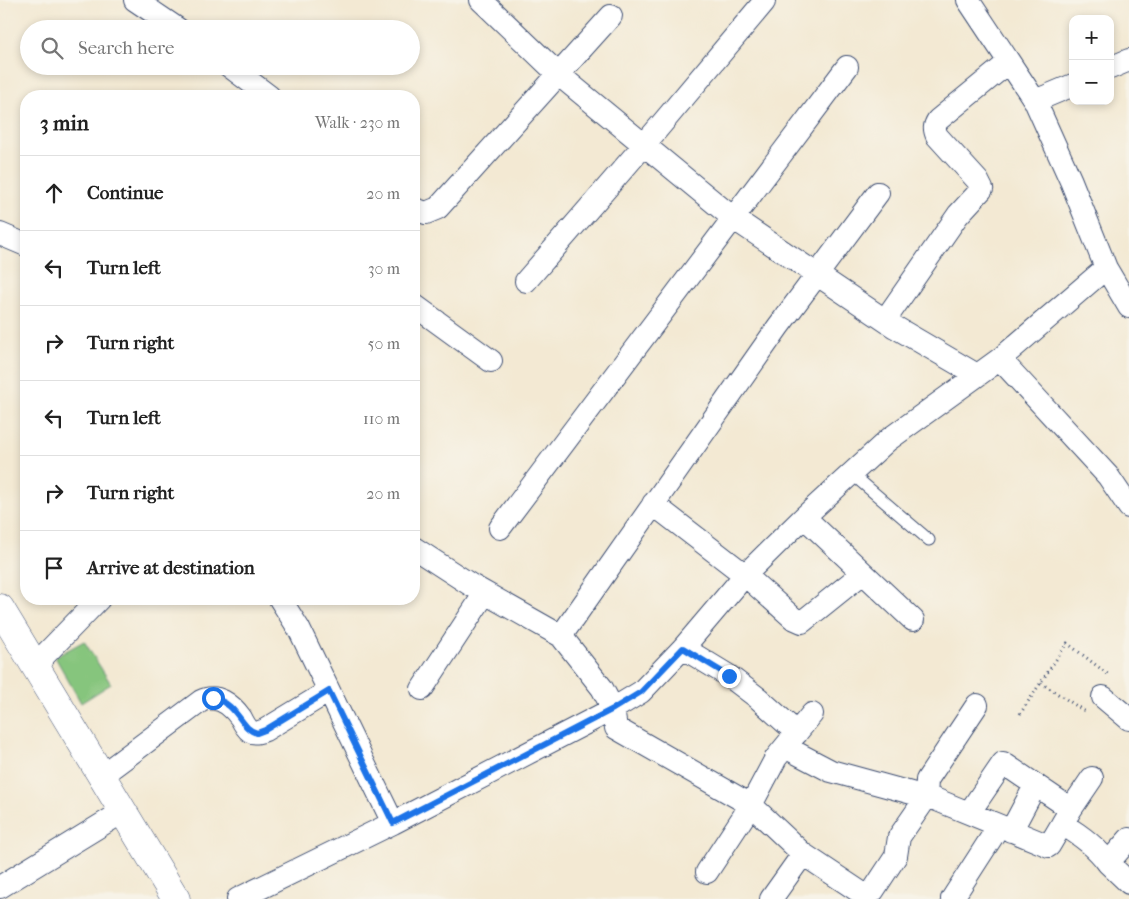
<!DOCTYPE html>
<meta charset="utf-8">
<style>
:root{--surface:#fff;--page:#f6f6f6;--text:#222;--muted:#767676;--line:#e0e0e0}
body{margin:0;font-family:"IM FELL French Canon",serif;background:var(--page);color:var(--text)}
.controls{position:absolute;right:15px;top:15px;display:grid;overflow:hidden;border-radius:10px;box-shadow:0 2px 8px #0003}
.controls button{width:45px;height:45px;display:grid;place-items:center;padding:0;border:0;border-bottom:1px solid var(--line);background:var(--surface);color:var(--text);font:25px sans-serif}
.stop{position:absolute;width:15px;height:15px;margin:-11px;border:4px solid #1a73e8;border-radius:50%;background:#fff}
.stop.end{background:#1a73e8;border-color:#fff;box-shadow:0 1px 5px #0008}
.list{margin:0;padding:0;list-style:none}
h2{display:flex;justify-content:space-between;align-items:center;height:65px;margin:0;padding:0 20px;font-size:21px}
h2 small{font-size:16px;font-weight:400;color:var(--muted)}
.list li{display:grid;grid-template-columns:32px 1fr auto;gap:15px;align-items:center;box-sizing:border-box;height:75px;padding:0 20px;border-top:1px solid var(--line)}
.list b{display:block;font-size:19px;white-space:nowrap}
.list em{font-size:16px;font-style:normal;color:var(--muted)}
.icon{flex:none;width:28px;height:28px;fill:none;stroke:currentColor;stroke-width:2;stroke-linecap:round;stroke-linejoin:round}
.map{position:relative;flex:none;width:1129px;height:899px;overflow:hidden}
.search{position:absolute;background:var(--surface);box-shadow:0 2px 8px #0003;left:20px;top:20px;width:400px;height:55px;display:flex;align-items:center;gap:12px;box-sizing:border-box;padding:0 18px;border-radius:28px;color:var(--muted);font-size:19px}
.panel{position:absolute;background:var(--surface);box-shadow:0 2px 8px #0003;left:20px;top:90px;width:400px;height:515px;border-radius:20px}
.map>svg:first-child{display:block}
.park{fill:#86c57d;stroke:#507a6e}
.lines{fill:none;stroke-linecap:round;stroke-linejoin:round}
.lane-casing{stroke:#3b4b70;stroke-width:13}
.street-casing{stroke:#3b4b70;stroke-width:24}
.secondary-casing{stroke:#3b4b70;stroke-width:29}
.path{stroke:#3b4b70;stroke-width:3;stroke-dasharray:1 4;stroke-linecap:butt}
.lane{stroke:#fff;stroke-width:11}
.street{stroke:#fff;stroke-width:22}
.secondary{stroke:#fff;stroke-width:28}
.route{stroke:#1a73e8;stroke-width:6}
</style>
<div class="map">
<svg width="1129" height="899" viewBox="0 0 1129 899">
<rect width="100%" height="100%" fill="#f7f3e8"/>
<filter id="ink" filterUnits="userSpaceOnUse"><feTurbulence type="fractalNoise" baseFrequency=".02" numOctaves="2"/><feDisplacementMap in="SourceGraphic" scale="10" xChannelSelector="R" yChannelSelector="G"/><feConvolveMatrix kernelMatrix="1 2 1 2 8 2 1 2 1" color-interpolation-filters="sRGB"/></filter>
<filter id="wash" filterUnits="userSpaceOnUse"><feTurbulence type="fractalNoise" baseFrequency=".0096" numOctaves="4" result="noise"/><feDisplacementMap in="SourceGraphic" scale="20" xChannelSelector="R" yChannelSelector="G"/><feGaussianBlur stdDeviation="1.12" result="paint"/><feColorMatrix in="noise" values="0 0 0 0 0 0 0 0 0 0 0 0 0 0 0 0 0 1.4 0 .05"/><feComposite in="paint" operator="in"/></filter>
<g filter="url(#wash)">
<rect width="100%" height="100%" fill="#f3e9d3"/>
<path class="park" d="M84 641 111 684 81 703 55 657Z"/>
</g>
<g filter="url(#ink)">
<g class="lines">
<g class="lane-casing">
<path id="lane" d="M852 474 929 540"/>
</g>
<g class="street-casing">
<path id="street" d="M135 0 178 29
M481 0 558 74 733 218 895 327 977 375
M968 0 1035 101 1071 181 1106 268 1129 307
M229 66 269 96
M1110 68 1129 60
M1035 101 1073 85
M414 209 426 213 438 208 611 16
M0 234 26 245
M526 281 644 145 764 2
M414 305 491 361
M885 320 958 215 982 189 978 181 937 136C934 129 934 126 938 120L1009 62
M1000 359 1108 476 1129 507
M653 504 745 575 793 618 802 622 863 573
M804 517 913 620
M500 528 847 67
M414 548 471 585 561 636 602 688 613 709 616 728 751 805 803 854 771 899
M280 599 299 629 393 823
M561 636 778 327 878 193
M683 648 729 676 758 698 797 733
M35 665 99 599
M422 689 485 593
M1103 697 1129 719
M785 747 831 771 937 800 1049 846 1062 824C1079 834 1096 846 1108 863L1129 839
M102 775 201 701C217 693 231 704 241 718 243 722 246 728 250 731 255 734 260 732 265 730L329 691
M1071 809 1092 778
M969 813 1003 763 1071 809 1062 824
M1011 831 1035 786
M803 854 866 896 873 891 896 856 899 837 926 798 927 780 977 705
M1108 863 1129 883
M707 872 751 805 776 758 812 714
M0 887 124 811
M238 899 393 823 613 709 641 692 683 648 745 575 804 517 888 440 1000 359 1106 268
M952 899 999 826"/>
</g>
<g class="secondary-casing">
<path id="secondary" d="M0 608 176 899"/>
</g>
<path class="path" d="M1041 683 1086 712
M1020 714 1067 643 1109 675"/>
<use href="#lane" class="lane"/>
<use href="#street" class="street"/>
<use href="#secondary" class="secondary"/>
</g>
</g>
<g class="lines" filter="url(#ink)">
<path class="route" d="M213 698C239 704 240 729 257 733L265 730 329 691 393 823 613 709 641 692 683 648 729 676"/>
</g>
</svg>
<div class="controls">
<button>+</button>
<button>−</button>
</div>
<div class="stop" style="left:213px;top:698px"></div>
<div class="stop end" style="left:729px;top:676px"></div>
<div class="search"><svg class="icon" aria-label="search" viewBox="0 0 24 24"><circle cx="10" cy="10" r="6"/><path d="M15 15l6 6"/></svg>Search here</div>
<section class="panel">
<h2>3 min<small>Walk · 230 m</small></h2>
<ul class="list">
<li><svg class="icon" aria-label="ahead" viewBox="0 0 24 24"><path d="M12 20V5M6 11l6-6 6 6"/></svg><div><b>Continue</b></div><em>20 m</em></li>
<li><svg class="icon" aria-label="left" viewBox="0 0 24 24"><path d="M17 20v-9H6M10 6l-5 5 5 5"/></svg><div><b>Turn left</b></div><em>30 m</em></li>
<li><svg class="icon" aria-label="right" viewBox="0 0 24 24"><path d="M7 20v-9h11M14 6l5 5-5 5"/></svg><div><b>Turn right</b></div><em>50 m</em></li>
<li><svg class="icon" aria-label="left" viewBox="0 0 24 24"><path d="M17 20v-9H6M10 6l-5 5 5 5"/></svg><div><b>Turn left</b></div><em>110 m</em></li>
<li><svg class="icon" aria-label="right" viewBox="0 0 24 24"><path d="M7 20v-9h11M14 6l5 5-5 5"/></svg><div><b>Turn right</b></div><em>20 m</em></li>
<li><svg class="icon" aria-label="arrive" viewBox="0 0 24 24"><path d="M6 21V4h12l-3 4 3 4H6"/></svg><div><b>Arrive at destination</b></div></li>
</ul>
</section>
</div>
